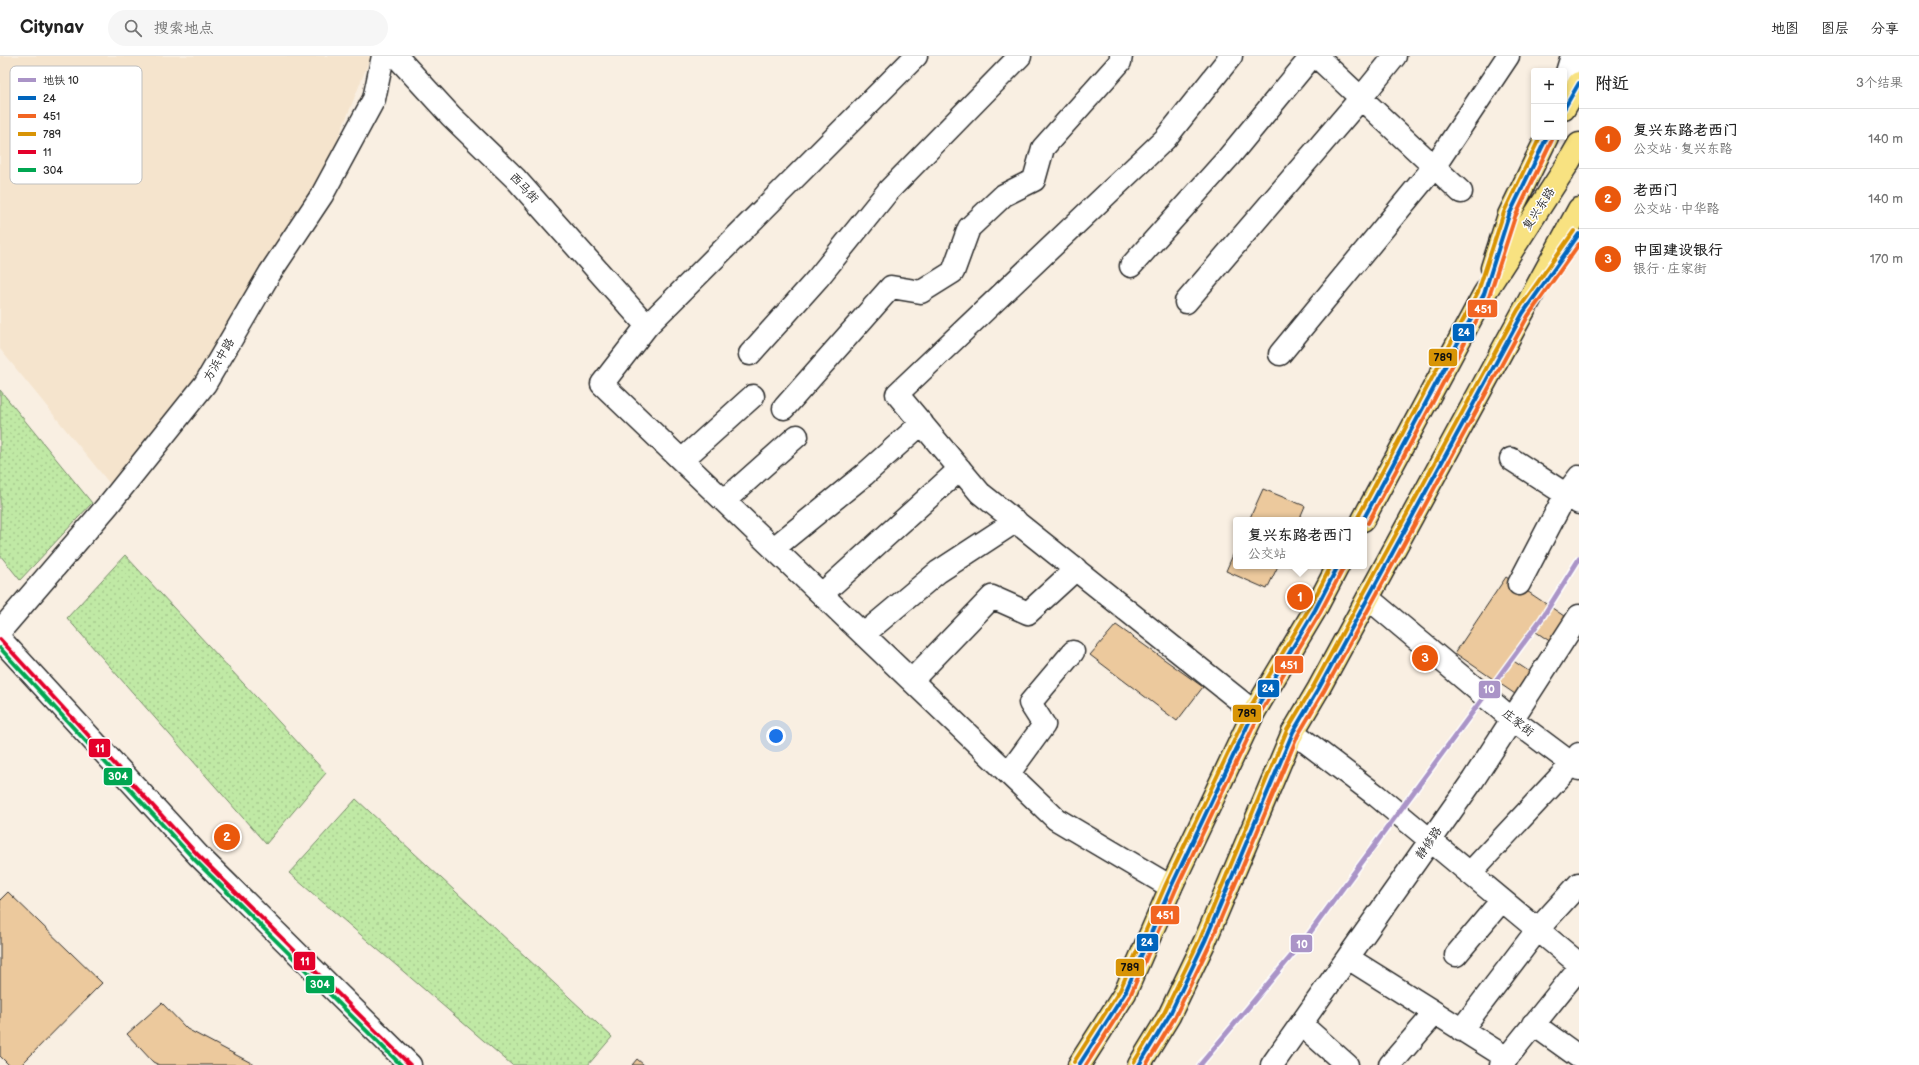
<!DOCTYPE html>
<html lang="zh">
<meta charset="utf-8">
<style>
:root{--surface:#fff;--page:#f6f6f6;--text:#222;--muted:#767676;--line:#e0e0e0;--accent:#ea580c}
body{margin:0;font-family:"Balsamiq Sans","LXGW WenKai TC",sans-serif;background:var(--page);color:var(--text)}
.controls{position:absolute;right:12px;top:12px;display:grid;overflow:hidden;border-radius:4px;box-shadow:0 2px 6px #0003}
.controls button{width:36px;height:36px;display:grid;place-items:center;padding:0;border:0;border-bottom:1px solid var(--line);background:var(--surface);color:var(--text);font:20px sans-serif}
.you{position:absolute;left:776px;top:680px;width:14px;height:14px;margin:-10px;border:3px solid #fff;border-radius:50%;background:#1a73e8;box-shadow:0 0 0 6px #1a73e833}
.badge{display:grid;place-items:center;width:26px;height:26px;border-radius:50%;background:var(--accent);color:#fff;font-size:13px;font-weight:700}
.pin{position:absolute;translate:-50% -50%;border:2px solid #fff;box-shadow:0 1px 4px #0006}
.popup{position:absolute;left:1233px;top:461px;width:134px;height:52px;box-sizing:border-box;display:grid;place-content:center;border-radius:4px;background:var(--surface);filter:drop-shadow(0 1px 3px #0005);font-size:13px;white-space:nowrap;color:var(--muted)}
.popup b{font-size:15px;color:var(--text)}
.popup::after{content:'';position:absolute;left:50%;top:100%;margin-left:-8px;border:8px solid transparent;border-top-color:var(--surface)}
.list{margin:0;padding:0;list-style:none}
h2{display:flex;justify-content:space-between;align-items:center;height:52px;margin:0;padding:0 16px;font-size:17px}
h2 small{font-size:13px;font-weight:400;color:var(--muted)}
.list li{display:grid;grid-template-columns:26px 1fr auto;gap:12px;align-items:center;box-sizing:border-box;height:60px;padding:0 16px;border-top:1px solid var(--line)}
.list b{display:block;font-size:15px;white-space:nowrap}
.list p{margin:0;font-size:13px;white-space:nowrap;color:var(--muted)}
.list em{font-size:13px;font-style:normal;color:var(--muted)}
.icon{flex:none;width:22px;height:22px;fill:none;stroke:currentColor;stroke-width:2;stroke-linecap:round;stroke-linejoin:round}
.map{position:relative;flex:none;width:1579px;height:1009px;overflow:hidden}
header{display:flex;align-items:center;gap:24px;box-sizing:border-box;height:56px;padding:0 20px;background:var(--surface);border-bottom:1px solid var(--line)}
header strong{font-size:19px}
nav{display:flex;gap:22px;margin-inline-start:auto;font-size:14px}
.search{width:280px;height:36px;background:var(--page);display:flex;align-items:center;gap:10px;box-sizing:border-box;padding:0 14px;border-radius:22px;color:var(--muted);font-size:15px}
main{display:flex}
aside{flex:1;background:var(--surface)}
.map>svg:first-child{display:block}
.built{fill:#f5e4cd}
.grass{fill:url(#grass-dots);stroke:#768a68}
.building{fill:#ecc99d;stroke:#2b2b2b}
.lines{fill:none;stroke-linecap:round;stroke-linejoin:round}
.minor-casing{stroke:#2b2b2b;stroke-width:25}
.major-casing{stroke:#2b2b2b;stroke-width:25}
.minor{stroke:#fff;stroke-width:22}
.major{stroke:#f8e281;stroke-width:22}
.bus-1-casing{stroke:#fff;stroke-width:7}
.bus-2-casing{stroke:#fff;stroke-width:7}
.bus-3-casing{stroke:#fff;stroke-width:7}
.bus-4-casing{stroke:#fff;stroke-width:7}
.bus-5-casing{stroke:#fff;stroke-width:7}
.bus-1{stroke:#0065bd;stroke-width:4}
.bus-2{stroke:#f26522;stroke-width:4}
.bus-3{stroke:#d89406;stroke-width:4}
.bus-4{stroke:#e4002b;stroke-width:4}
.bus-5{stroke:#00a651;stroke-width:4}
.metro-1-casing{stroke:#fff;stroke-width:8}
.metro-1{stroke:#aa94c7;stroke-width:5}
.labels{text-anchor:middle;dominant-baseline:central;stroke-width:3;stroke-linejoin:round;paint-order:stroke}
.street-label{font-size:12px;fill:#2b2b2b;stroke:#fff}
.key{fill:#fff;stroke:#bfbfbf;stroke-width:1}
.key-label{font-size:11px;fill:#2b2b2b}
.line-badge{stroke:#fff;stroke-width:1.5}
.badge-label{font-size:11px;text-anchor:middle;font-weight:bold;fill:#fff}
.pale-badge-label{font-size:11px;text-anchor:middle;font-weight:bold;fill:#111}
</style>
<header>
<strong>Citynav</strong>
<div class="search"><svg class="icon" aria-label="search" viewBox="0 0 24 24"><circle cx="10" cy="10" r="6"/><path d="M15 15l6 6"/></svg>搜索地点</div>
<nav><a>地图</a><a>图层</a><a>分享</a></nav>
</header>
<main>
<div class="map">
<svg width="1579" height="1009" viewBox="0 0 1579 1009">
<defs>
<pattern id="grass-dots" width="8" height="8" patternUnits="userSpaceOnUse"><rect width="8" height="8" fill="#c0e9a5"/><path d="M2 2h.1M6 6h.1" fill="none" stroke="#a5c88e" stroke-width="1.8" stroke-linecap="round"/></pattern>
</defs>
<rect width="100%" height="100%" fill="#f9efe2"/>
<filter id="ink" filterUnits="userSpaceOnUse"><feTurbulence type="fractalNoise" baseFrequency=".025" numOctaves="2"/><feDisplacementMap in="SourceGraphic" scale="8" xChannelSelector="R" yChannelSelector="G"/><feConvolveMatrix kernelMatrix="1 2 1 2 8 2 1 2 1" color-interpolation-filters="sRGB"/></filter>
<g filter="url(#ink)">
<path class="built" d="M0 0H371L324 118 173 355 110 428 0 293Z"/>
<path class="grass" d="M0 334 92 447 20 524 0 499Z
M125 499 326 717 266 788 67 562Z
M356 743 612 981 588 1009H512L289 817Z"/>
<path class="building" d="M1263 433 1305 450 1299 464H1249Z
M1236 492V510H1278L1267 533 1226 515Z
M1506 521 1567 562 1551 586 1533 574 1512 604 1530 616 1515 638 1455 597Z
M1116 569 1203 631 1177 665 1090 599Z
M8 836 102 927 21 1009H9L0 1000V844Z
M162 947 187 973 255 1009H159L153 1006 127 978Z
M637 1003 644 1009H632Z"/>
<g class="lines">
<g class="minor-casing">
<path id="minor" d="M396 0 451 60 516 123 647 270
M916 0 647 270 602 328 1056 763 1171 831
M1231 0 1165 83 897 338 980 437 1254 656
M1316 0 1461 136
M1564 26 1572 0
M1131 210 1228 102 1312 0
M1186 246 1361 42 1395 0
M750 298 818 222 889 134 1020 0
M1280 298 1434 111 1508 0
M784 352 891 231 921 236 953 216 969 172 1004 139 1034 124 1043 92 1120 6 1121 0
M1511 403 1579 447
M682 404 753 340
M724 445 797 380
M774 492 864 419 922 367
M1519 528 1566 438 1579 421
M822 538 960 413
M1368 542 1512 663 1579 713
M0 575 109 448 205 328 270 217 322 139 374 43 383 0
M864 578 938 516 1016 465
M0 583 198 799 410 1009
M912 624 992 541 1028 557 1076 513
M1293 676 1377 740 1579 908
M1009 717 1044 669 1030 647 1073 596
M1470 817 1572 708 1579 698
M1456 899 1502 844
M1348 902 1507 1002
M1301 968 1347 1009
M1533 968 1579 1001
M1461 974 1538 873 1579 828
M1272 1009 1473 724 1579 560
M1390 1009 1435 957
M1501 1009 1579 912"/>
</g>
<g class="major-casing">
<path id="major" d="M1564 53 1579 27
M1492 212 1509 159 1547 81
M1363 464 1484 238 1567 109 1579 88
M1079 1009 1125 937 1171 831 1254 656 1315 554 1338 510
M1139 1009 1169 960 1205 885 1293 676 1319 632 1579 153"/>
</g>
<use href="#minor" class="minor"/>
<use href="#major" class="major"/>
<g class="bus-1-casing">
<path id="bus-1" d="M1564 53 1579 27
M1363 464 1484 238 1509 159 1547 81
M1079 1009 1125 937 1171 831 1254 656 1315 554 1338 510
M1139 1009 1169 960 1205 885 1293 676 1319 632 1523 257 1579 178"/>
</g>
<g class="bus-2-casing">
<path id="bus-2" d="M1368 467 1489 241 1515 161 1552 84
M1086 1009 1130 940 1176 833 1259 659 1320 557 1343 513
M1146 1009 1174 963 1210 888 1298 679 1324 635 1528 260 1579 188"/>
</g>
<g class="bus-3-casing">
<path id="bus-3" d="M1358 461 1478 236 1504 156 1540 81
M1074 1006 1120 934 1166 828 1249 653 1310 551 1331 510
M1134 1006 1164 957 1200 883 1287 674 1314 629 1518 254 1574 175"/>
</g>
<g class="bus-4-casing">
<path id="bus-4" d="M0 583 198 799 410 1009"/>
</g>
<g class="bus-5-casing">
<path id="bus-5" d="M0 592 194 803 401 1009"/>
</g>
<use href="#bus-1" class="bus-1"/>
<use href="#bus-2" class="bus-2"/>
<use href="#bus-3" class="bus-3"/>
<use href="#bus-4" class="bus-4"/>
<use href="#bus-5" class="bus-5"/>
<g class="metro-1-casing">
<path id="metro-1" d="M1200 1009 1303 886 1542 562 1579 503"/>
</g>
<use href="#metro-1" class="metro-1"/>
</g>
</g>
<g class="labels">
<g class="street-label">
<text transform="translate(524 132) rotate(47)">西马街</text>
<text transform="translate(1539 153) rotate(-57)">复兴东路</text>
<text transform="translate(219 304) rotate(-59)">方浜中路</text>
<text transform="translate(1518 667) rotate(38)">庄家街</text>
<text transform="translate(1429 787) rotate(-55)">静修路</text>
</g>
</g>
<rect x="10" y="10" width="132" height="118" rx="6" class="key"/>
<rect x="18" y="22" width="18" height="4" fill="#aa94c7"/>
<rect x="18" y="40" width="18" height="4" fill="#0065bd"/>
<rect x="18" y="58" width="18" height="4" fill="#f26522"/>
<rect x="18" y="76" width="18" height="4" fill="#d89406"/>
<rect x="18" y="94" width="18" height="4" fill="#e4002b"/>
<rect x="18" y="112" width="18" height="4" fill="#00a651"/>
<g class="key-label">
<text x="43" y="28">地铁 10</text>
<text x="43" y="46">24</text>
<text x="43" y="64">451</text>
<text x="43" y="82">789</text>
<text x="43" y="100">11</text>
<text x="43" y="118">304</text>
</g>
<g class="line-badge">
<rect x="1467" y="243" width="31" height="19" rx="4" fill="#f26522"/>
<rect x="1452" y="267" width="23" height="19" rx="4" fill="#0065bd"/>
<rect x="1428" y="292" width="30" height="19" rx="4" fill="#d89406"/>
<rect x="1274" y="599" width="30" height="19" rx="4" fill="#f26522"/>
<rect x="1257" y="623" width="23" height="19" rx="4" fill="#0065bd"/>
<rect x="1478" y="624" width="23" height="19" rx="4" fill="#aa94c7"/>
<rect x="1232" y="648" width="30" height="19" rx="4" fill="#d89406"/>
<rect x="88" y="682" width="23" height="20" rx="4" fill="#e4002b"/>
<rect x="103" y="711" width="30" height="19" rx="4" fill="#00a651"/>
<rect x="1150" y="849" width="30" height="20" rx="4" fill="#f26522"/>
<rect x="1136" y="877" width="23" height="19" rx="4" fill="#0065bd"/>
<rect x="1290" y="878" width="23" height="19" rx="4" fill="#aa94c7"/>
<rect x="293" y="895" width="23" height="20" rx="4" fill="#e4002b"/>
<rect x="1115" y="902" width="30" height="19" rx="4" fill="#d89406"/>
<rect x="305" y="919" width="30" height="19" rx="4" fill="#00a651"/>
</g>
<g class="badge-label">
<text x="1483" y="257">451</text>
<text x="1464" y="280">24</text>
<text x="1289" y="613">451</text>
<text x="1268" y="636">24</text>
<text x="1489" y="637">10</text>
<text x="100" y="696">11</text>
<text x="118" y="724">304</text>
<text x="1165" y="863">451</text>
<text x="1147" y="890">24</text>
<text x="1302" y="892">10</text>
<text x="305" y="909">11</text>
<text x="320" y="932">304</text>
</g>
<g class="pale-badge-label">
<text x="1443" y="305">789</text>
<text x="1247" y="661">789</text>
<text x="1130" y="915">789</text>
</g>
</svg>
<div class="controls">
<button>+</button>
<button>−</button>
</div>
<div class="you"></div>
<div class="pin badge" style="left:1300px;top:541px">1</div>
<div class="popup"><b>复兴东路老西门</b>公交站</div>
<div class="pin badge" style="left:227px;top:781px">2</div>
<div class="pin badge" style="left:1425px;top:602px">3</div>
</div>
<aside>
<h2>附近<small>3个结果</small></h2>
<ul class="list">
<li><span class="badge">1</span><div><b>复兴东路老西门</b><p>公交站 · 复兴东路</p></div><em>140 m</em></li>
<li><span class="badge">2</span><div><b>老西门</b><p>公交站 · 中华路</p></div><em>140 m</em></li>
<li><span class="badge">3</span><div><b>中国建设银行</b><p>银行 · 庄家街</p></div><em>170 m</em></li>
</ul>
</aside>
</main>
